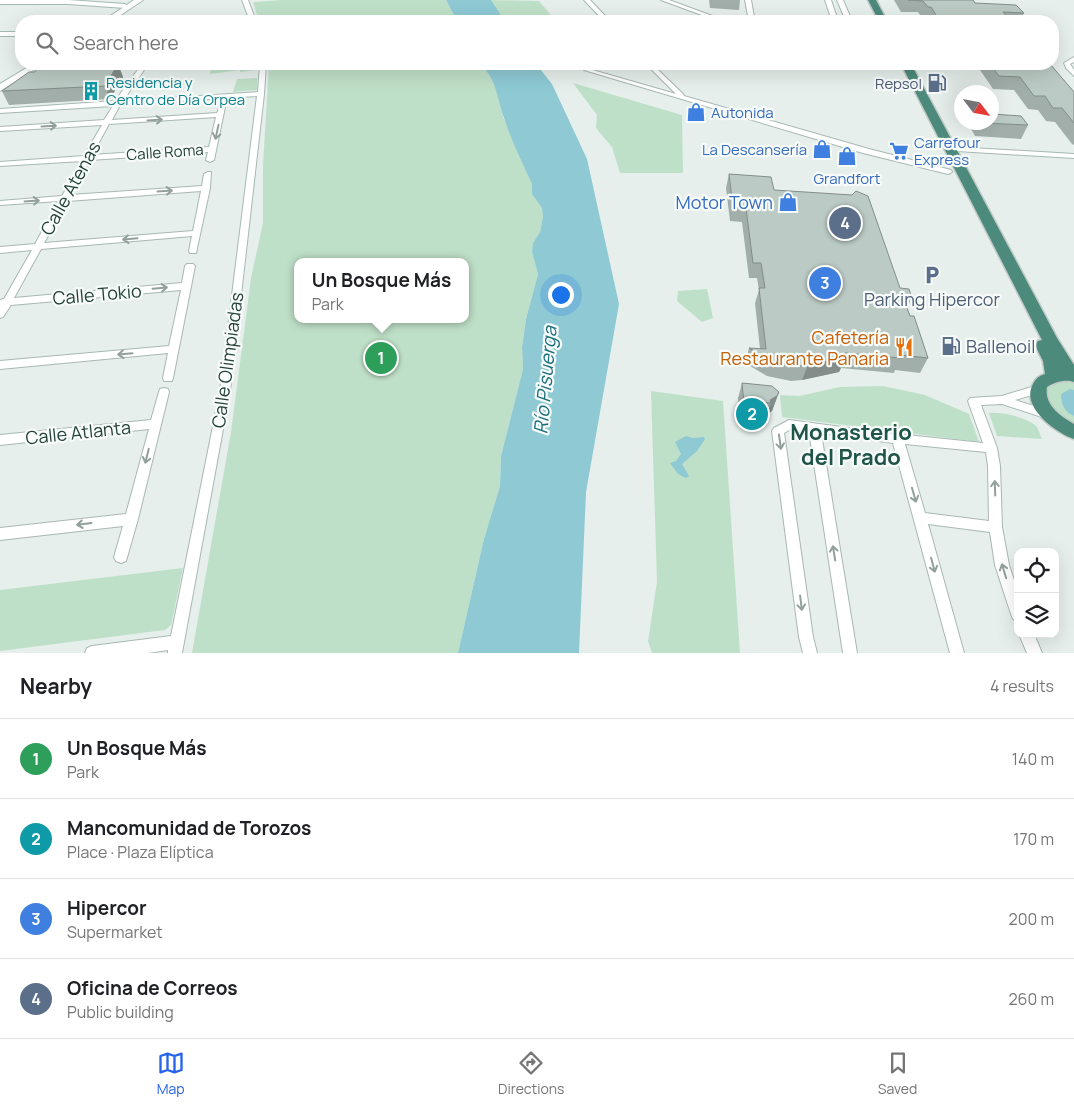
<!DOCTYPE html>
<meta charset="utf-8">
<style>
:root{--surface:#fff;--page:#f6f6f6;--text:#202124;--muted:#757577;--line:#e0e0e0;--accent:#2563eb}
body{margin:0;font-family:Manrope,sans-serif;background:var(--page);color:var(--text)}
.controls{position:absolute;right:15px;bottom:15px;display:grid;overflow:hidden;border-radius:10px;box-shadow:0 5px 20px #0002}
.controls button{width:45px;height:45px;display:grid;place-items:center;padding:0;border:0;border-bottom:1px solid var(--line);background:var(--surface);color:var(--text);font:25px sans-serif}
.compass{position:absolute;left:954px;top:85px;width:45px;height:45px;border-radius:50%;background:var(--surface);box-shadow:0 5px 20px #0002;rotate:122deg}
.you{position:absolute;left:560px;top:294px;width:18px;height:18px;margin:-12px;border:4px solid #fff;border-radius:50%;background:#1a73e8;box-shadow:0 0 0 8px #1a73e833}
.badge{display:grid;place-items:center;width:32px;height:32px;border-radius:50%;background:var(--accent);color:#fff;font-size:16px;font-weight:700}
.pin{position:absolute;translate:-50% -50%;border:2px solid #fff;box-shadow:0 1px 5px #0006}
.popup{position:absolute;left:294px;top:258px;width:175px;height:65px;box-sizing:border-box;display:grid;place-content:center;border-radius:10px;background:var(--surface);filter:drop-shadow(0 1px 4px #0005);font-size:16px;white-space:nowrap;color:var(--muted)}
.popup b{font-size:19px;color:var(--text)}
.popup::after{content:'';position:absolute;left:50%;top:100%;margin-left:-10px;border:10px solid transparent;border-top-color:var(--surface)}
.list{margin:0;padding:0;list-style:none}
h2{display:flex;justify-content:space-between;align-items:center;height:65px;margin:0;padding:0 20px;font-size:21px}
h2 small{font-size:16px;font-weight:400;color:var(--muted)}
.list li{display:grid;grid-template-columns:32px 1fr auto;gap:15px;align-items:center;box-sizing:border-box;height:80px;padding:0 20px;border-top:1px solid var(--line)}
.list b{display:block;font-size:19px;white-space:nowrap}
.list p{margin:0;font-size:16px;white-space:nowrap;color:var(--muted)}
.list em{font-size:16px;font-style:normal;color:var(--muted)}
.icon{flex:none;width:28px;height:28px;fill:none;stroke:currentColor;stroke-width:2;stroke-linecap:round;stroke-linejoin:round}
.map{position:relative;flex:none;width:1074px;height:653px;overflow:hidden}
.search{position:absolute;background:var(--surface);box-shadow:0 5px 20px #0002;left:15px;right:15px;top:15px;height:55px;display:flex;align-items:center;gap:12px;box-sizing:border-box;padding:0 18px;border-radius:20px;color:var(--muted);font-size:19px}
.sheet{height:385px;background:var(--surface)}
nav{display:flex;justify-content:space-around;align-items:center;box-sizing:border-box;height:70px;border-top:1px solid var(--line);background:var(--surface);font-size:14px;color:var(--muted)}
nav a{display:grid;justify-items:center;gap:2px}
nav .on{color:var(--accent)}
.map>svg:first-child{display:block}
.green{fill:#bfe0c8;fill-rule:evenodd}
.water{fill:#8ec9d4}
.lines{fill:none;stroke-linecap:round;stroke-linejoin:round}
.minor-casing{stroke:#a8b8b2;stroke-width:2}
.secondary-casing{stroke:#a4bbb3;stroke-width:2}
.trunk-casing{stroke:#c2cac8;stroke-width:3}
.minor{fill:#fff;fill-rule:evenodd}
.secondary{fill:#fff;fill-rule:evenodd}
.trunk{fill:#4c8a7c;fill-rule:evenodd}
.wall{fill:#a1aea9}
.shaded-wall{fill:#838d89}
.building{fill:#bbcac4;stroke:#838d89}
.oneway{stroke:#92a09c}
.labels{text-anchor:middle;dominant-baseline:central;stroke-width:4.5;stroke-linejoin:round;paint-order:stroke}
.far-culture-label{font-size:15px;fill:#0d838f;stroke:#f7fbf9;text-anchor:start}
.far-service-label{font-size:15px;fill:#4e5e75;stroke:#f7fbf9;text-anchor:end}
.far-shop-label{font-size:15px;fill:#366cbe;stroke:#f7fbf9;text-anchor:start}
.far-street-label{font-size:15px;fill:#24423a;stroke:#f7fbf9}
.street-label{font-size:18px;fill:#24423a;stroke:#f7fbf9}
.shop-label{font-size:18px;fill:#366cbe;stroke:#f7fbf9;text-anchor:end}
.service-label{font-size:18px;fill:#4e5e75;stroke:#f7fbf9}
.food-label{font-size:18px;fill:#c56008;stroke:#f7fbf9;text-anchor:end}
.water-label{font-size:19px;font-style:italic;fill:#1c6f80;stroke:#f7fbf9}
.district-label{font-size:22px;font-weight:bold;fill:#1f5548;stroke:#f7fbf9}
</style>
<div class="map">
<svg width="1074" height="653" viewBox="0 0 1074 653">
<rect width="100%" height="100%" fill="#e6efeb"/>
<path class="green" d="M282 0H446L457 21H303L302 17 259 21 253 2Z
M491 0 539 1 556 21H505Z
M223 64H257V70L240 72V70L210 74 212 65Z
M269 64H481L488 72 499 96 503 117 532 184V194L542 207 543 217 540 232 533 243 532 252 538 274 526 319 522 347 523 369 501 456 500 486 484 539 458 653H192L231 432 251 278 263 223V165ZM297 262H465V319H297Z
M257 78V90L233 92 237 79Z
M573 83 682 115 683 173H620L612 147 596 128 597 115Z
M707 289 713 318 702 322 677 301 678 291Z
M1059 382H1074V427L1050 409 1046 391 1050 385Z
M883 386 925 395 969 414 979 442 782 417 780 395 799 396 840 387Z
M651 391 723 401 740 653H652L648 641 657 582Z
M989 413C1002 412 1025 417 1035 425 1039 429 1040 435 1042 439L997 436Z
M183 568 171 625 165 630 0 651V590Z"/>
<path class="water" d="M446 0H491L505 21H457Z
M481 64H536L552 84 587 159 619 304 586 492 579 653H458L484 539 500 486 501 456 523 369 522 347 526 319 538 274 532 252 533 243 540 232 543 217 542 208 532 194V184C522 162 511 140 504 118 497 97 497 82 481 64Z
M1070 389 1074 390V416C1065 412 1061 405 1061 394Z
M686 436 693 438 704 437 705 439 697 451 682 464 689 476 686 478 678 474 670 463 676 461 681 454 675 442Z"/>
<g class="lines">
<g class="minor-casing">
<path id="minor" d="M0 0H68L125 4 128 6 125 8 68 4H0Z
M242 0H248L256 21H250Z
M584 0H590L610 21H604Z
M661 0H669L726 21H718Z
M745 0H751L754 17 793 19 796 21H749Z
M825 0H831L838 21H832Z
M837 0H843L852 21H846Z
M0 32H21V36H0Z
M1074 57V62L1070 64 1074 70V76L1066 68 1064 63Z
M142 64H148L123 101 258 92 260 64H266L264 94 230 391 182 653H168V650L148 653H85L87 648 92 646 171 636 220 391 257 96 120 105 112 120 217 113 220 106H224L225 107 214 160 210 162 206 160 208 152 90 160 70 195 202 186 204 174 208 172H211L210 188 196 253H190L189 251 192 236 41 249 14 298 182 283 185 266 187 264H193L195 266 173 378 172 381H164L163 378 168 353 0 369V361L169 346 181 290 11 305 3 317 0 318V300L4 299 32 250 0 253V247L35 244 59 201 0 205V201L62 196 82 161 0 166V162L84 156 102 125 0 131V127L104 120 113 106 0 113V109L115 101ZM216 117 209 147 92 155 109 124ZM201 191 193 231 44 243 68 201Z
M646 64H652L683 94 684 96 869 149 951 170 952 172 948 174 863 153 584 70 589 69 676 94Z
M821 64H860L857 66H824Z
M954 147 1074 154V158L957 151 953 149Z
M1038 385 1042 386 1043 389 1042 392 1015 400 1052 412 1054 415 1052 418 1048 419 1002 404 981 405 997 448 1000 466 1002 527 1009 565 1018 592V621L1013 619 1011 614 995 565 990 532 928 524 964 653H950L893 443 821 433 857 653H843L809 431 791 429 784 433 813 637 817 653H803L799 637 772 431 774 428 789 420 887 433 983 443 968 401 970 398 1002 396ZM905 444 986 452 988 466 989 521 925 513Z
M164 388 168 389 169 392 138 519 126 561 121 563 116 561 114 557 123 526 0 540V528L126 514 149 429 0 445V435L151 420 159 392 160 389Z
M1019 634H1034L1042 653H1027Z"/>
</g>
<g class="secondary-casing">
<path id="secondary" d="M134 0H143L112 21H103Z
M33 64H43L0 91V84Z"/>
</g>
<g class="trunk-casing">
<path id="trunk" d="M868 0H876L887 21H879Z
M901 64H911L1057 338 1074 365V382C1066 379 1054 382 1047 387 1044 405 1060 416 1074 424V439C1056 433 1020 407 1033 384 1036 378 1039 376 1045 374L1043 361 1035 345 1038 341 1042 340Z"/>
</g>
<use href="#minor" class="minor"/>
<use href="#secondary" class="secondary"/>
<use href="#trunk" class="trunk"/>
</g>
<path class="wall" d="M709 0H740L739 10 710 8Z
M894 0H973L975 3 1024 13 1020 21H928L927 19H923L918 12H901Z
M118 64 123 77 110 99 9 105 2 91Z
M982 64H1050L1074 92V145L1072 144 1055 122 1046 121 1038 110 1028 109 1014 90 993 89 980 70Z
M972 122H992L1028 125 1021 139 975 136 970 127Z
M729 174 774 190 912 298 907 308 910 316 928 358 920 373 895 370 894 373 841 368 839 372 802 380 791 381 767 376 745 363 749 348 760 349 755 303 759 290 757 278H749L742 222 730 221 726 188Z
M742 383 779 392 772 411 767 414 766 418 756 417 752 430 741 429 738 398Z"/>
<path class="shaded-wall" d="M118 64 123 77 110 99 105 86Z
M846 357 839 372 802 380 808 365Z
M779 392 772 411 767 414 771 403 770 400Z"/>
<path class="building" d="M908 0H973L975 3 1016 5 1024 13 1003 12 1011 21H988L943 19 938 18 931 7H928L923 1Z
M118 64 105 86 2 91 29 72H35L37 69Z
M990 64H1050L1074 92V123L1062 108H1053L1045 96H1034L1020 77 999 76Z
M992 114 1021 116 1028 125 982 123 992 122Z
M729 174 771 177 774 190 852 195 856 191 868 196 900 288 909 289 912 298 903 297 910 316H914L928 358 900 355 901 358 845 353 846 357 808 365 796 366 772 361 749 348 766 349 759 288H765L761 263H753L746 208 733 207Z
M742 383 772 386 779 392 777 396 770 400 771 403 755 402 757 416 745 414Z"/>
<defs><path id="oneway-shaft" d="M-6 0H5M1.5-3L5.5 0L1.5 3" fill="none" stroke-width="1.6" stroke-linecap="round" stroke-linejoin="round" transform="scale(1.25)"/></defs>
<g class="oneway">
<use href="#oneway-shaft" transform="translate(155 120) rotate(-4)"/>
<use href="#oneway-shaft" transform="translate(49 126) rotate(-3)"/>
<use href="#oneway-shaft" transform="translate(217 132) rotate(102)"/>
<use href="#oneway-shaft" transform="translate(165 191) rotate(-4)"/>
<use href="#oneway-shaft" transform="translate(32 201) rotate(-4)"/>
<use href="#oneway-shaft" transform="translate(130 239) rotate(175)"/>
<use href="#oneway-shaft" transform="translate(160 288) rotate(-5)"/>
<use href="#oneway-shaft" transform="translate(125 354) rotate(175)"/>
<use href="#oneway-shaft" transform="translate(780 442) rotate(82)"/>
<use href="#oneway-shaft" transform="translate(147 456) rotate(104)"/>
<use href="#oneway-shaft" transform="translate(995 488) rotate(-92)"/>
<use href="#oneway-shaft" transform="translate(914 495) rotate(74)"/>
<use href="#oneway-shaft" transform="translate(84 524) rotate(173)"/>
<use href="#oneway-shaft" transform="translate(834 553) rotate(-99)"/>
<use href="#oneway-shaft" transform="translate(933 565) rotate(75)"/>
<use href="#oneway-shaft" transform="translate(1004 571) rotate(-107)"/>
<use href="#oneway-shaft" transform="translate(801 603) rotate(83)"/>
</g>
<defs>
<g id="fuel-bare" transform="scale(1.5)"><path d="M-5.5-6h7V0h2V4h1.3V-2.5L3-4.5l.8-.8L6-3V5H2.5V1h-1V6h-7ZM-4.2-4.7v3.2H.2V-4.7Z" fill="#5c6f8a" stroke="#f7fbf9" stroke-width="2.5" paint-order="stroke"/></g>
<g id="building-bare" transform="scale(1.5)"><path d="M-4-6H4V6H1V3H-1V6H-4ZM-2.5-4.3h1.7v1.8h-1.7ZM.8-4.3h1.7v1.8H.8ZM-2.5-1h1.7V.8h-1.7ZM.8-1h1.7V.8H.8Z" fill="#0f9aa8" stroke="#f7fbf9" stroke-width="2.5" paint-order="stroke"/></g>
<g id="shop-bare" transform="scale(1.5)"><path d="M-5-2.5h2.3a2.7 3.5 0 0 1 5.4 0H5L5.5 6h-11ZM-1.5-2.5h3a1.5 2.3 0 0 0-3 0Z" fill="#3f7fe0" stroke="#f7fbf9" stroke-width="2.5" paint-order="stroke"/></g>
<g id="supermarket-bare" transform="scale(1.5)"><path d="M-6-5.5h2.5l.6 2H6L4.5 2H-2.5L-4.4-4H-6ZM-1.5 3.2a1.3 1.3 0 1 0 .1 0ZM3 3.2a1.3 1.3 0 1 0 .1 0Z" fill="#3f7fe0" stroke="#f7fbf9" stroke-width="2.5" paint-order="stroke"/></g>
<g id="parking-bare" transform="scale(1.5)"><path d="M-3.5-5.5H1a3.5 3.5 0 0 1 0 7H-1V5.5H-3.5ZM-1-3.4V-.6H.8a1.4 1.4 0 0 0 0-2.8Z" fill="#5c6f8a" stroke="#f7fbf9" stroke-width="2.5" paint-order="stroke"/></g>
<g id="restaurant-bare" transform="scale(1.5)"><path d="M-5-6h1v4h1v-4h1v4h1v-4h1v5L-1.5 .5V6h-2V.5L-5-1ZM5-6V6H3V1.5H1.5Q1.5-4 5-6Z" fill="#e8710a" stroke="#f7fbf9" stroke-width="2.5" paint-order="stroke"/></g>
</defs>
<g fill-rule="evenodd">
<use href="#fuel-bare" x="937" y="83"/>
<use href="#building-bare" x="91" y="91"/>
<use href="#shop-bare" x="696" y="112"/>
<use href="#shop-bare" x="822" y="149"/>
<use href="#supermarket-bare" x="899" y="151"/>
<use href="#shop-bare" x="847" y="156"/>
<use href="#shop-bare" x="788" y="202"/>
<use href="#parking-bare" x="932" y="275"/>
<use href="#fuel-bare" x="951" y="346"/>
<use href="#restaurant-bare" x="904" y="347"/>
</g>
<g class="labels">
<g class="far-culture-label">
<text x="106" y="82">Residencia y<tspan x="106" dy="17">Centro de Día Orpea</tspan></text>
</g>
<g class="far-service-label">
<text x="922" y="83">Repsol</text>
</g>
<g class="far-shop-label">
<text x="711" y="112">Autonida</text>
<text x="914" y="142">Carrefour<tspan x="914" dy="17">Express</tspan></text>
<text x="807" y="149" text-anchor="end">La Descansería</text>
<text x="847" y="178" text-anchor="middle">Grandfort</text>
</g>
<g class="far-street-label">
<text transform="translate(165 152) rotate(-4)">Calle Roma</text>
</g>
<g class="street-label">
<text transform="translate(70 188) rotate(-61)">Calle Atenas</text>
<text transform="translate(97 294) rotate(-5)">Calle Tokio</text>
<text transform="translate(227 360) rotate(-82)">Calle Olimpiadas</text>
<text transform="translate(78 432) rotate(-6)">Calle Atlanta</text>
</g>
<g class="shop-label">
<text x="773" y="202">Motor Town</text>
</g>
<g class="service-label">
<text x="932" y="299">Parking Hipercor</text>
<text x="966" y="346" text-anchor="start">Ballenoil</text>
</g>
<g class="food-label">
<text x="889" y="337">Cafetería<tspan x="889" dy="21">Restaurante Panaria</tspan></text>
</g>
<g class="water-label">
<text transform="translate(545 380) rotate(-85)">Río Pisuerga</text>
</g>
<g class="district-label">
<text x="851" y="432">Monasterio<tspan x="851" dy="25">del Prado</tspan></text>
</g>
</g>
</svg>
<div class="controls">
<button><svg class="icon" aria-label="locate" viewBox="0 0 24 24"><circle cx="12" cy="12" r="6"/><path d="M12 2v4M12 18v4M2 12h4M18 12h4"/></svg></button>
<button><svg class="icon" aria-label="layers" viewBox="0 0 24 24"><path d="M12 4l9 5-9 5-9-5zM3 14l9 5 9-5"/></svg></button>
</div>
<svg class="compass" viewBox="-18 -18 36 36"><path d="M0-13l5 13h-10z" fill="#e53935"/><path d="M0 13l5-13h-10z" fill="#757577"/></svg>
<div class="you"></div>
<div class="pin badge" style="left:381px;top:358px;background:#2e9e5b">1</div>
<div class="popup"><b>Un Bosque Más</b>Park</div>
<div class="pin badge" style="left:752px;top:414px;background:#0f9aa8">2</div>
<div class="pin badge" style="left:825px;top:283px;background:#3f7fe0">3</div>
<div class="pin badge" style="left:845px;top:223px;background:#5c6f8a">4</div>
<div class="search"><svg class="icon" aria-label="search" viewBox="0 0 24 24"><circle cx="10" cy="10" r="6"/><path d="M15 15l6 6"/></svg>Search here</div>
</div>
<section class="sheet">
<h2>Nearby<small>4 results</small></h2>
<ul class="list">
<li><span class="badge" style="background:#2e9e5b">1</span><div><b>Un Bosque Más</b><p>Park</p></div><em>140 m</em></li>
<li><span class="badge" style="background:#0f9aa8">2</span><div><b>Mancomunidad de Torozos</b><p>Place · Plaza Elíptica</p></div><em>170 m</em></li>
<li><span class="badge" style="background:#3f7fe0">3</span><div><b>Hipercor</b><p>Supermarket</p></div><em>200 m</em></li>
<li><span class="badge" style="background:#5c6f8a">4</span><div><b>Oficina de Correos</b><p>Public building</p></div><em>260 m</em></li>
</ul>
</section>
<nav>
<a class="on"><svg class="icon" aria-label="map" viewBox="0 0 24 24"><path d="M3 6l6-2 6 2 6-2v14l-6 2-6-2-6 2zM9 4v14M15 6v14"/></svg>Map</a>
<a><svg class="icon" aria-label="directions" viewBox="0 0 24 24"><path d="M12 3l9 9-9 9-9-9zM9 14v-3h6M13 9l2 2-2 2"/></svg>Directions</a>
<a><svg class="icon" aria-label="saved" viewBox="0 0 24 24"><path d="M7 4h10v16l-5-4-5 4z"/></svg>Saved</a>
</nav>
